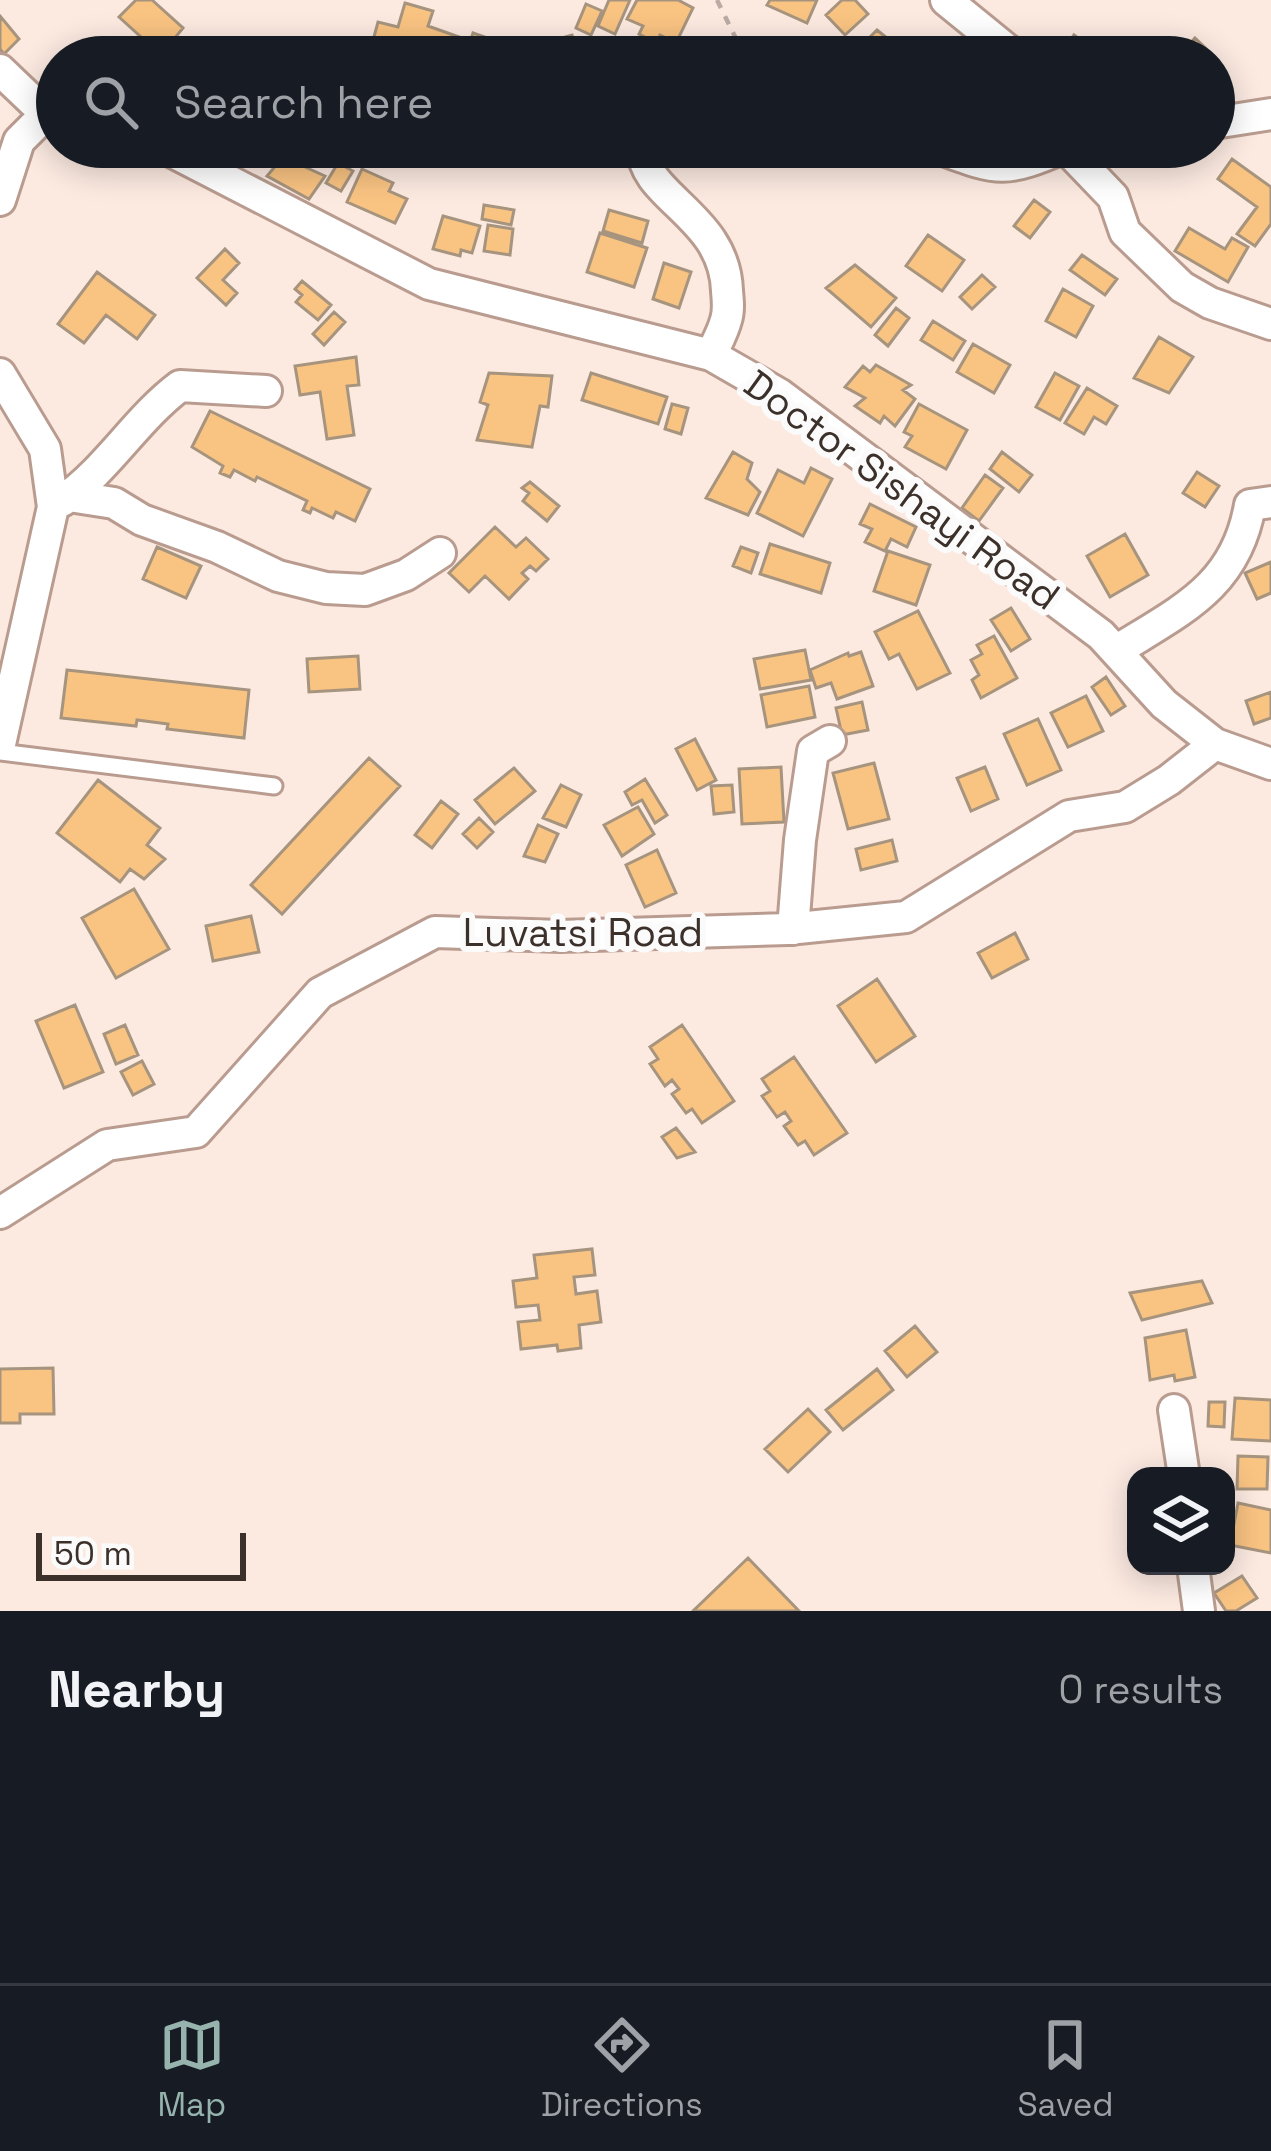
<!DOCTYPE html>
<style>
:root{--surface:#171b24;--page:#20242c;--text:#f1f3f6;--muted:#9ea1a6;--line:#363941;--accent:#96b4ad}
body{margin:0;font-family:"Space Grotesk",sans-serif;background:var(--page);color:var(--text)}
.controls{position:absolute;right:36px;bottom:36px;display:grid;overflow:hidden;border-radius:24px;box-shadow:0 6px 30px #0003}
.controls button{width:108px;height:108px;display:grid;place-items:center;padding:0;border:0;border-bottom:3px solid var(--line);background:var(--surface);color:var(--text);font:60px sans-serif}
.scale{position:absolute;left:36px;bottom:30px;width:210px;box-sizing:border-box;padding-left:12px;border:6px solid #3c302b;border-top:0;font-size:33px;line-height:42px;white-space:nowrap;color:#3c302b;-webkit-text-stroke:9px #fbfbfb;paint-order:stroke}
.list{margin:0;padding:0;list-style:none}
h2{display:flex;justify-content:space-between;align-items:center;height:156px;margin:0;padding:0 48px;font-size:51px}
h2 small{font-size:39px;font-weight:400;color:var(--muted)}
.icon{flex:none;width:66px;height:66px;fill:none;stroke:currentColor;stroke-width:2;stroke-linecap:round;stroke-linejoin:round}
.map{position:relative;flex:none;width:1271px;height:1611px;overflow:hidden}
.search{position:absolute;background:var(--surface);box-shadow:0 6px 30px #0003;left:36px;right:36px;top:36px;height:132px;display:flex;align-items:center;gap:30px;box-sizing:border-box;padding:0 42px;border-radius:66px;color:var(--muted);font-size:45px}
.sheet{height:372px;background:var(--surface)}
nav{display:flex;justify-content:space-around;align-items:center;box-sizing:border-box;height:168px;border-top:3px solid var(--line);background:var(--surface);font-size:33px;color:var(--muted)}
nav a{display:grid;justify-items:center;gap:6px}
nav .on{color:var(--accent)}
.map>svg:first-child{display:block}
.building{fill:#f9c382;stroke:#a7947e;stroke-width:3}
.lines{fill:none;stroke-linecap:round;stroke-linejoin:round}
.lane-casing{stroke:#b99c8f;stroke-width:21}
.street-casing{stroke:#b99c8f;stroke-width:36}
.path{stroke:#bbaba4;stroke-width:4.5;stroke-dasharray:9 9;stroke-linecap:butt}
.lane{stroke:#fff;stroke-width:15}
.street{stroke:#fff;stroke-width:30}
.labels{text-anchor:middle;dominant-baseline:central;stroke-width:12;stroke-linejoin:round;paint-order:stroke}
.street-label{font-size:39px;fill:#3c302b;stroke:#fbfbfb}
</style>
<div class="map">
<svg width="1271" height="1611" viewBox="0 0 1271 1611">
<rect width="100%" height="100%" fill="#fceae1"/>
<path class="building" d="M136 0H152L183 28 161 55 119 17Z
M609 0H630L615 34 598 26Z
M637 0H678L693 8 676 43 660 35 656 43 639 34 643 26 627 19Z
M770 0H817L807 23 767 5Z
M842 0H855L868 14 845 35 826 15Z
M405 3 433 11 428 26 459 37 452 57H430L433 49 423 45 420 57H416L372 44 378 22 398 27Z
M586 4 602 11 591 35 576 28Z
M0 16 19 39 4 54 0 49Z
M877 30 898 47 889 57H850Z
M473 33 493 40 487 57H465Z
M572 35 578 57H544L540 44Z
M1074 35 1100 54 1098 57H1059Z
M1195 38 1218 60 1214 64V57H1178Z
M283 157 325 176 309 199 267 176Z
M1232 159 1271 187V224L1255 246 1237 234 1257 207 1218 179Z
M338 163 353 171 341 191 326 183Z
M362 169 393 183 389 191 407 199 395 223 347 202Z
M1034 200 1050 212 1030 238 1014 226Z
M484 205 514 210 511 225 482 219Z
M609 210 648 221 642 243 603 231Z
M443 216 480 226 472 253 461 250 460 256 433 249Z
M488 225 513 229 510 255 484 251Z
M1189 228 1225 249 1232 238 1248 247 1228 282 1175 251Z
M600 233 647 248 634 287 587 272Z
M928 235 964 260 942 291 906 266Z
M225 249 239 263 223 280 237 293 226 305 197 278Z
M1082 255 1117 279 1105 295 1070 270Z
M664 263 691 272 679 308 653 299Z
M855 265 896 298 871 327 826 288Z
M97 272 155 315 137 339 106 315 84 343 58 324Z
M982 275 995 287 972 309 960 297Z
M302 281 331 305 318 320 296 302 302 295 295 289Z
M1063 289 1093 306 1076 337 1046 321Z
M896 308 909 318 888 346 875 335Z
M334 312 345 322 324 345 313 334Z
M933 321 965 341 953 360 921 340Z
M1159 337 1193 357 1169 393 1134 378Z
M973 344 1010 365 994 393 957 372Z
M356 357 359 385 347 386 354 435 327 439 320 392 300 395 295 366Z
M876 365 911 385 903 390 915 399 895 426 884 416 880 423 855 406 865 398 845 387 863 366 870 372Z
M489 373 552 376 548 407 540 406 532 447 477 440 488 405 480 402Z
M591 373 667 397 658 424 582 400Z
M1055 373 1079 386 1060 420 1036 407Z
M1087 388 1117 406 1106 424 1094 417 1084 434 1065 423Z
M672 404 688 408 681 434 665 429Z
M919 404 967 430 946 469 905 447 912 436 904 432Z
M210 411 370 489 355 521 336 512 333 518 312 508 310 513 303 510 307 501 257 477 255 481 234 470 230 477 220 473 223 466 192 447Z
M733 452 752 463 747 479 760 492 748 515 706 498Z
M1002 452 1032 475 1019 492 990 469Z
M811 468 832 479 803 536 757 513 778 470 804 483Z
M1197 472 1219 486 1205 507 1183 493Z
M985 475 1003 488 979 521 962 508Z
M530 482 559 506 547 521 523 501 529 493 522 488Z
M870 504 916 527 907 547 891 539 885 551 865 542 872 529 860 524Z
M495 527 516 547 526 538 548 559 536 571 530 566 522 573 528 579 509 599 485 576 469 592 449 573Z
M1125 534 1148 575 1110 597 1087 556Z
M770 544 830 563 821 593 760 574Z
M157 547 201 566 186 598 143 579Z
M741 547 758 553 751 573 733 566Z
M888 551 930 565 916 605 874 591Z
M1271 562V593L1257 599 1245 573Z
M1011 608 1030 639 1011 651 991 620Z
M918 611 950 673 917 689 899 654 889 659 875 632Z
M994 636 1017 678 981 698 972 680 979 675 971 660 982 654 977 645Z
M805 650 811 680 760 689 754 659Z
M861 652 873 686 837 699 831 683 816 688 810 670 848 653 849 656Z
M358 656 360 689 309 692 307 659Z
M67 670 249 690 244 738 167 729 168 724 137 720 136 726 61 718Z
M1106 677 1125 706 1111 715 1092 687Z
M809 686 815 717 767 727 761 695Z
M1271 692V718L1254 724 1246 701Z
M1086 696 1103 731 1068 747 1051 713Z
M862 702 868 730 842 735 836 708Z
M1038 719 1061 770 1027 785 1004 734Z
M695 739 716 780 697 790 676 749Z
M369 758 400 786 282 914 251 885Z
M874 763 889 819 848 829 833 773Z
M781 767 784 822 742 824 739 769Z
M985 767 998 799 971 811 957 778Z
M514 768 535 791 495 824 475 800Z
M645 779 667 815 655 823 642 800 632 805 625 792Z
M98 780 160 828 147 845 165 859 144 879 130 869 120 882 57 833Z
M561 785 581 795 566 827 543 818Z
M732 785 734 812 714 814 711 786Z
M441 801 458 814 432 848 415 835Z
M638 807 654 834 622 856 604 825Z
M479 818 493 832 477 848 463 834Z
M538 825 558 834 545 862 524 856Z
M892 840 897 861 861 870 856 849Z
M657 850 676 893 645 907 626 865Z
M134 889 169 949 116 978 82 918Z
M251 916 259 952 213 961 206 926Z
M1015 933 1028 959 992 978 978 953Z
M877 979 915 1036 876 1062 838 1006Z
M75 1005 103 1072 64 1088 36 1021Z
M125 1025 138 1055 116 1064 104 1034Z
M682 1025 734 1101 702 1123 692 1109 686 1113 672 1094 679 1089 672 1080 665 1086 650 1064 658 1059 650 1047Z
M794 1057 847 1133 814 1155 805 1141 798 1145 784 1126 791 1121 785 1112 777 1117 762 1096 770 1091 762 1079Z
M142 1061 154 1084 133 1095 121 1072Z
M676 1128 695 1152 677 1158 662 1137Z
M592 1249 595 1275 574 1277 576 1294 597 1291 601 1322 579 1325 581 1348 558 1351 557 1345 521 1349 518 1322 540 1320 538 1305 516 1307 513 1281 537 1278 534 1255Z
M1202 1281 1212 1303 1142 1320 1130 1293Z
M915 1326 937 1352 907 1377 885 1351Z
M1186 1330 1195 1377 1175 1381 1174 1375 1150 1380 1145 1338Z
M53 1368 54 1414H20V1423H0V1369Z
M877 1369 893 1390 843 1430 826 1410Z
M1235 1398 1271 1400V1441L1232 1439Z
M1209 1402H1225L1224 1427 1208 1426Z
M808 1409 830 1432 788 1472 765 1449Z
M1238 1456 1268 1457 1267 1489H1237Z
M1238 1503 1271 1510V1553L1230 1545Z
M748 1558 799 1611H693Z
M1242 1576 1257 1598 1236 1611H1226L1214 1593Z"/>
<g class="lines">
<g class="lane-casing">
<path id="lane" d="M0 752 274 786"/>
</g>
<g class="street-casing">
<path id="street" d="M946 0 1016 57
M0 70 46 114
M1214 123 1271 114
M163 147 429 284 711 355 779 394 1101 635 1164 704 1215 744 1271 764
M643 147C641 197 725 215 727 291 728 301 729 311 726 320 723 332 716 344 711 355
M935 147C998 170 1002 174 1065 147
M1065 147 1113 197 1125 232 1182 287 1210 303 1271 324
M0 200 19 141 46 114 57 113
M0 374 45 449 53 507 0 744
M69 496 114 503 142 520 217 547 278 576 326 588 365 590 406 575 440 553
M62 501C108 469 136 419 180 386L266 391
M1116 651C1181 610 1236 587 1250 505L1271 502
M793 929 800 840 813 751 830 741
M0 1213 107 1145 196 1132 320 993 435 932 560 936 788 929 906 917 1069 816 1125 807 1169 780 1215 744
M1174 1410 1184 1476
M1193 1566 1199 1611"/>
</g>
<path class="path" d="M717 0 745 57"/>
<use href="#lane" class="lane"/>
<use href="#street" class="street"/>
</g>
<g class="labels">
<g class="street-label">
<text transform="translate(902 490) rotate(36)">Doctor Sishayi Road</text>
<text x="583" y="932">Luvatsi Road</text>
</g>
</g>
</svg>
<div class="controls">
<button><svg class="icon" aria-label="layers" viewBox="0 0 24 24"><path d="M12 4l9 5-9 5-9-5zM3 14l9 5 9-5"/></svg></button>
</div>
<div class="scale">50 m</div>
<div class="search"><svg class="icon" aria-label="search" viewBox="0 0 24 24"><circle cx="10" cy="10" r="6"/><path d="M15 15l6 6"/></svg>Search here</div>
</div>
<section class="sheet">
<h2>Nearby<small>0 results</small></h2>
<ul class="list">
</ul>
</section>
<nav>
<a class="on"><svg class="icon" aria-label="map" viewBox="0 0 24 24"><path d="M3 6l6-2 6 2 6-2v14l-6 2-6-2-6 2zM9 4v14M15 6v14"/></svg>Map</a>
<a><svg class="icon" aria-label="directions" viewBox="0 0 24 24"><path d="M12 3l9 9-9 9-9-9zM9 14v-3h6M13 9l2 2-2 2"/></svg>Directions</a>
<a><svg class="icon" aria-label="saved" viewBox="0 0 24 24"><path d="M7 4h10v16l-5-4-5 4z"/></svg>Saved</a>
</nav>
